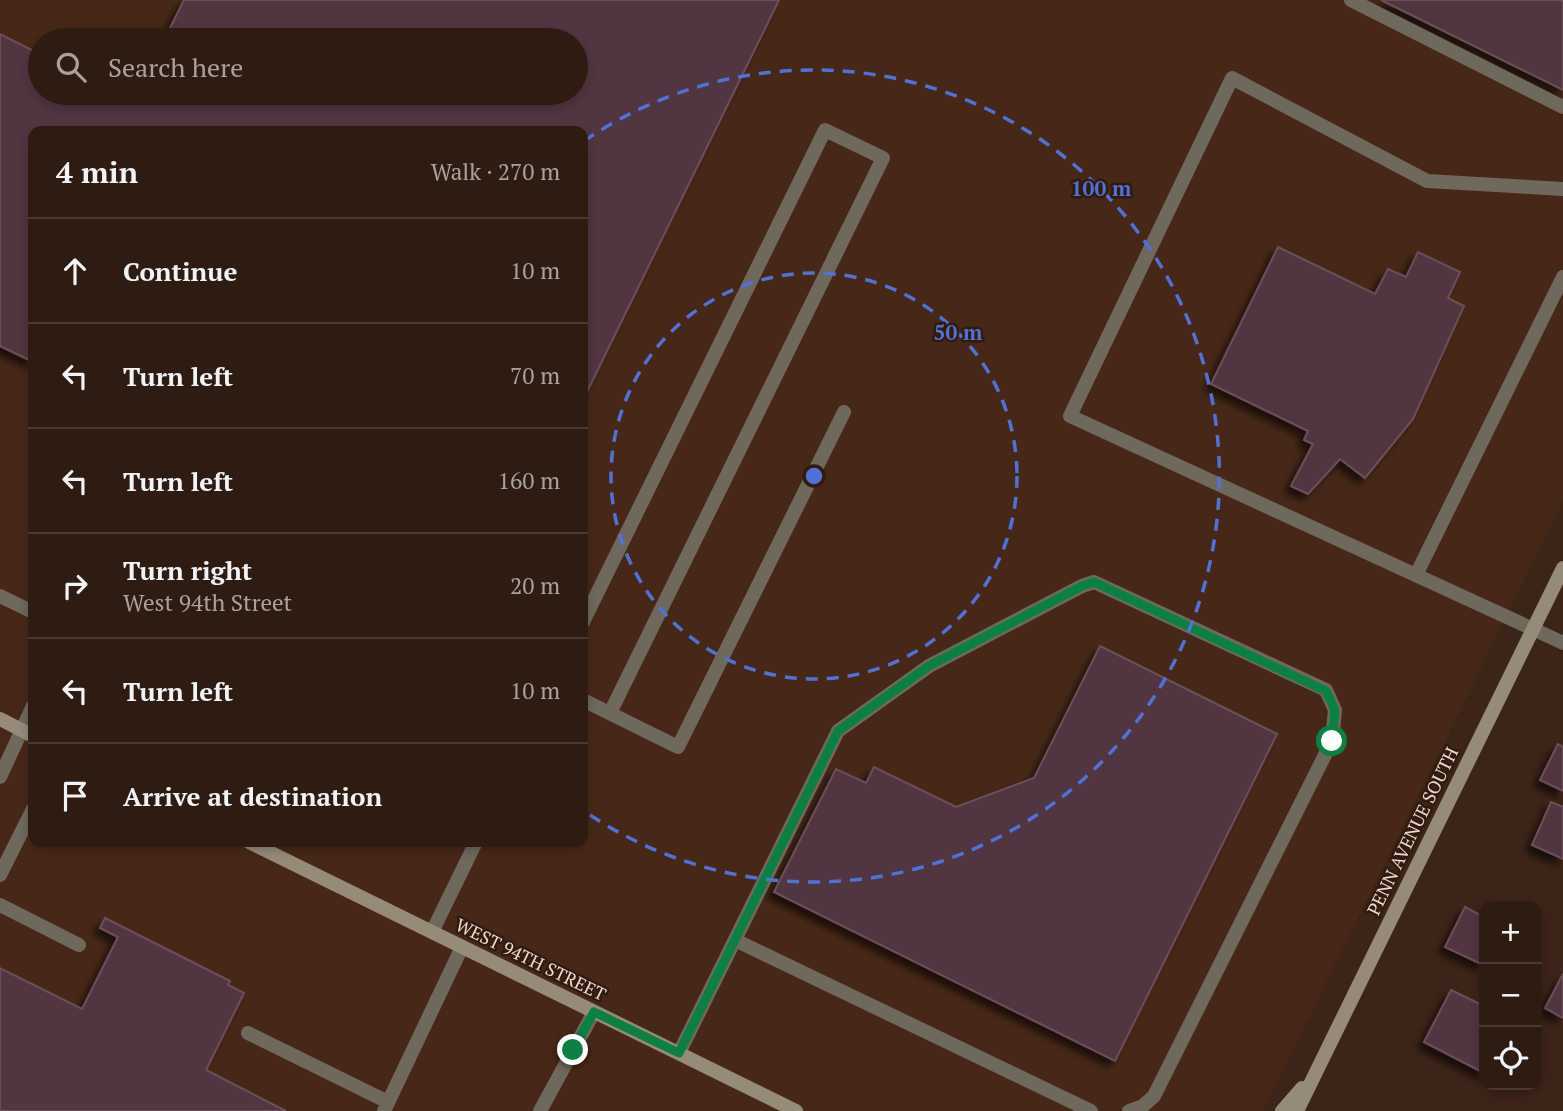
<!DOCTYPE html>
<meta charset="utf-8">
<style>
:root{--surface:#2e1b12;--page:#36241b;--text:#f1f3f6;--muted:#a7a19f;--line:#493932}
body{margin:0;font-family:"PT Serif",serif;background:var(--page);color:var(--text)}
.controls{position:absolute;right:21px;bottom:21px;display:grid;overflow:hidden;border-radius:14px;box-shadow:0 4px 10px #0003}
.controls button{width:63px;height:63px;display:grid;place-items:center;padding:0;border:0;border-bottom:2px solid var(--line);background:var(--surface);color:var(--text);font:35px sans-serif}
.stop{position:absolute;width:21px;height:21px;margin:-16px;border:5px solid #0b8043;border-radius:50%;background:#fff}
.stop.end{background:#0b8043;border-color:#fff;box-shadow:0 2px 7px #0008}
.list{margin:0;padding:0;list-style:none}
h2{display:flex;justify-content:space-between;align-items:center;height:91px;margin:0;padding:0 28px;font-size:30px}
h2 small{font-size:23px;font-weight:400;color:var(--muted)}
.list li{display:grid;grid-template-columns:46px 1fr auto;gap:21px;align-items:center;box-sizing:border-box;height:105px;padding:0 28px;border-top:2px solid var(--line)}
.list b{display:block;font-size:26px;white-space:nowrap}
.list p{margin:0;font-size:23px;white-space:nowrap;color:var(--muted)}
.list em{font-size:23px;font-style:normal;color:var(--muted)}
.icon{flex:none;width:38px;height:38px;fill:none;stroke:currentColor;stroke-width:2;stroke-linecap:round;stroke-linejoin:round}
.map{position:relative;flex:none;width:1563px;height:1111px;overflow:hidden}
.search{position:absolute;background:var(--surface);box-shadow:0 4px 10px #0003;left:28px;top:28px;width:560px;height:77px;display:flex;align-items:center;gap:18px;box-sizing:border-box;padding:0 24px;border-radius:38px;color:var(--muted);font-size:26px}
.panel{position:absolute;background:var(--surface);box-shadow:0 4px 10px #0003;left:28px;top:126px;width:560px;height:721px;border-radius:14px}
.map>svg:first-child{display:block}
.built{fill:#472818;fill-rule:evenodd}
.building{fill:#513541;stroke:#6c4e5a;stroke-width:2;filter:url(#shadow)}
.lines{fill:none;stroke-linecap:round;stroke-linejoin:round}
.lane{stroke:#6f685d;stroke-width:14}
.street{stroke:#6f685d;stroke-width:14}
.secondary{stroke:#968b79;stroke-width:14}
.route{stroke:#0b8043;stroke-width:9}
.ring{fill:none;stroke:#5071d6;stroke-width:3.5;stroke-dasharray:12 9}
.labels{text-anchor:middle;dominant-baseline:central;stroke-width:5;stroke-linejoin:round;paint-order:stroke}
.street-label{font-size:18px;fill:#ead9d1;stroke:#321b0e}
.centre{fill:#5071d6;stroke:#321b0e;stroke-width:3.5}
.ring-label{font-size:21px;text-anchor:middle;font-weight:bold;fill:#5071d6;stroke:#321b0e;stroke-width:5;stroke-linejoin:round;paint-order:stroke}
</style>
<div class="map">
<svg width="1563" height="1111" viewBox="0 0 1563 1111">
<defs>
<filter id="shadow"><feDropShadow dx="-6" dy="6" stdDeviation="3.5" flood-color="#0009"/></filter>
</defs>
<rect width="100%" height="100%" fill="#3d2418"/>
<path class="built" d="M0 0H1563V501L1263 1111H0ZM40 40H576V93H40ZM33 131H583V842H33Z"/>
<path class="building" d="M184 0H779L583 400V131H33V362L0 346V34L40 54V93H120L135 100 138 93H576V40H164Z
M1381 0H1563V90Z
M1278 247 1375 294 1388 269 1406 277 1418 252 1460 272 1448 298 1464 306 1413 419 1365 478 1340 459 1308 494 1291 486 1313 444 1304 440 1308 431 1211 384Z
M1100 646 1277 734 1115 1061 774 892 836 769 866 783 874 767 956 807 1034 778Z
M1558 744 1563 747V791L1540 780Z
M1551 802 1563 807V859L1532 845Z
M1465 907 1484 917V957L1481 964 1445 947Z
M105 918 230 981 228 985 244 993 206 1070 286 1111H0V968L82 1009 118 937 100 928Z
M1563 974V1018L1545 1008Z
M1451 990 1484 1006V1073L1424 1042Z"/>
<g class="lines">
<path class="lane" d="M1351 0 1563 107
M1416 575 1563 277
M0 596 33 612
M583 622 825 130 883 158 610 713
M1533 629 1070 416 1232 78 1427 181 1563 189
M583 700 678 747 844 412
M0 777 33 706
M0 875 33 809
M0 905 79 945
M432 932 476 842
M735 940 1091 1111
M248 1033 388 1102
M679 1053 838 731 929 666 1082 586 1094 582 1326 690 1335 710 1332 741 1154 1096 1143 1106 1129 1111
M384 1111 462 947
M540 1111 594 1012"/>
<path class="street" d="M1533 629 1563 643"/>
<path class="secondary" d="M0 719 33 736
M249 842 796 1111
M1282 1111 1302 1088
M1297 1111 1563 568"/>
</g>
<g class="lines">
<path class="route" d="M573 1050 594 1012 679 1053 838 731 929 666 1082 586 1094 582 1326 691 1335 710 1332 741"/>
</g>
<g class="ring">
<circle cx="814" cy="476" r="203"/>
<path d="M584 141A406 406 0 1 1 584 811"/>
</g>
<g class="labels">
<g class="street-label">
<text transform="translate(1412 831) rotate(-64)">PENN AVENUE SOUTH</text>
<text transform="translate(531 959) rotate(26)">WEST 94TH STREET</text>
</g>
</g>
<circle cx="814" cy="476" r="10" class="centre"/>
<g class="ring-label">
<text x="1101" y="196">100 m</text>
<text x="958" y="340">50 m</text>
</g>
</svg>
<div class="controls">
<button>+</button>
<button>−</button>
<button><svg class="icon" aria-label="locate" viewBox="0 0 24 24"><circle cx="12" cy="12" r="6"/><path d="M12 2v4M12 18v4M2 12h4M18 12h4"/></svg></button>
</div>
<div class="stop" style="left:1332px;top:741px"></div>
<div class="stop end" style="left:573px;top:1050px"></div>
<div class="search"><svg class="icon" aria-label="search" viewBox="0 0 24 24"><circle cx="10" cy="10" r="6"/><path d="M15 15l6 6"/></svg>Search here</div>
<section class="panel">
<h2>4 min<small>Walk · 270 m</small></h2>
<ul class="list">
<li><svg class="icon" aria-label="ahead" viewBox="0 0 24 24"><path d="M12 20V5M6 11l6-6 6 6"/></svg><div><b>Continue</b></div><em>10 m</em></li>
<li><svg class="icon" aria-label="left" viewBox="0 0 24 24"><path d="M17 20v-9H6M10 6l-5 5 5 5"/></svg><div><b>Turn left</b></div><em>70 m</em></li>
<li><svg class="icon" aria-label="left" viewBox="0 0 24 24"><path d="M17 20v-9H6M10 6l-5 5 5 5"/></svg><div><b>Turn left</b></div><em>160 m</em></li>
<li><svg class="icon" aria-label="right" viewBox="0 0 24 24"><path d="M7 20v-9h11M14 6l5 5-5 5"/></svg><div><b>Turn right</b><p>West 94th Street</p></div><em>20 m</em></li>
<li><svg class="icon" aria-label="left" viewBox="0 0 24 24"><path d="M17 20v-9H6M10 6l-5 5 5 5"/></svg><div><b>Turn left</b></div><em>10 m</em></li>
<li><svg class="icon" aria-label="arrive" viewBox="0 0 24 24"><path d="M6 21V4h12l-3 4 3 4H6"/></svg><div><b>Arrive at destination</b></div></li>
</ul>
</section>
</div>
